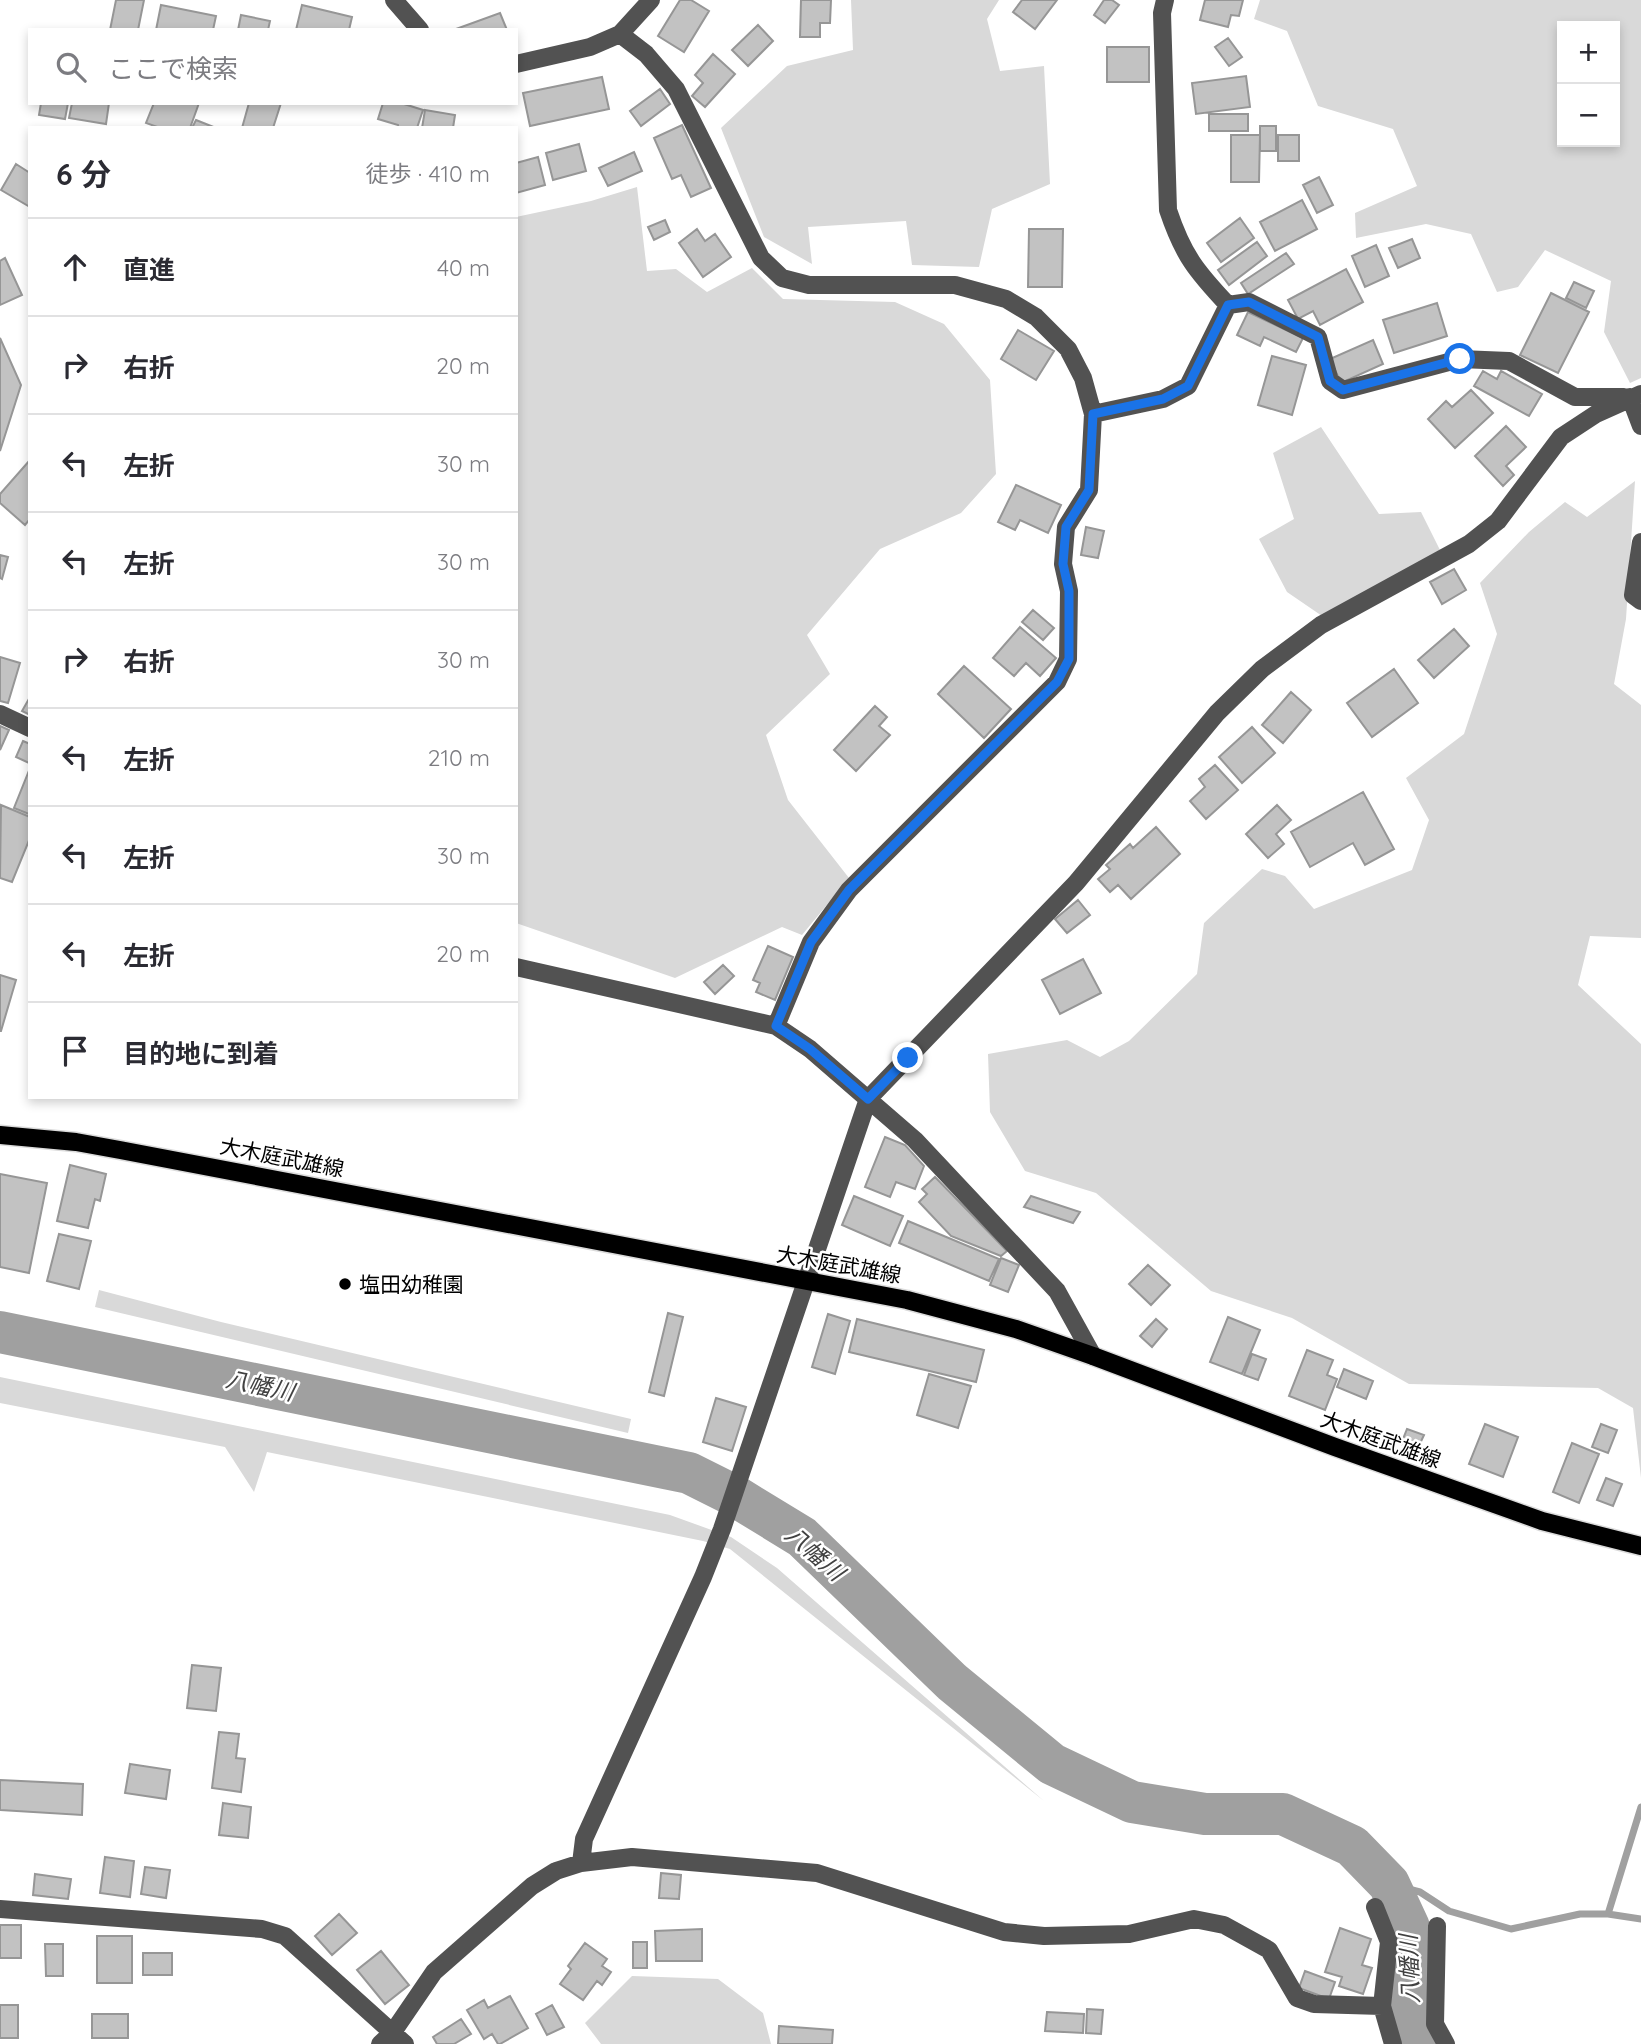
<!DOCTYPE html>
<html lang="ja">
<meta charset="utf-8">
<style>
:root{--surface:#fff;--page:#f2f2f3;--text:#2b2b33;--muted:#7c7c81;--line:#e1e1e2}
body{margin:0;font-family:Quicksand,"Noto Sans JP",sans-serif;background:var(--page);color:var(--text)}
.controls{position:absolute;right:21px;top:21px;display:grid;overflow:hidden;border-radius:0px;box-shadow:0 4px 10px #0003}
.controls button{width:63px;height:63px;display:grid;place-items:center;padding:0;border:0;border-bottom:2px solid var(--line);background:var(--surface);color:var(--text);font:35px sans-serif}
.stop{position:absolute;width:21px;height:21px;margin:-16px;border:5px solid #1a73e8;border-radius:50%;background:#fff}
.stop.end{background:#1a73e8;border-color:#fff;box-shadow:0 2px 7px #0008}
.list{margin:0;padding:0;list-style:none}
h2{display:flex;justify-content:space-between;align-items:center;height:91px;margin:0;padding:0 28px;font-size:30px}
h2 small{font-size:23px;font-weight:400;color:var(--muted)}
.list li{display:grid;grid-template-columns:46px 1fr auto;gap:21px;align-items:center;box-sizing:border-box;height:98px;padding:0 28px;border-top:2px solid var(--line)}
.list b{display:block;font-size:26px;white-space:nowrap}
.list em{font-size:23px;font-style:normal;color:var(--muted)}
.icon{flex:none;width:38px;height:38px;fill:none;stroke:currentColor;stroke-width:2;stroke-linecap:round;stroke-linejoin:round}
.map{position:relative;flex:none;width:1641px;height:2044px;overflow:hidden}
.search{position:absolute;background:var(--surface);box-shadow:0 4px 10px #0003;left:28px;top:28px;width:490px;height:77px;display:flex;align-items:center;gap:18px;box-sizing:border-box;padding:0 24px;border-radius:0px;color:var(--muted);font-size:26px}
.panel{position:absolute;background:var(--surface);box-shadow:0 4px 10px #0003;left:28px;top:126px;width:490px;height:973px;border-radius:0px}
.map>svg:first-child{display:block}
.green{fill:#d9d9d9;fill-rule:evenodd}
.lines{fill:none;stroke-linecap:round;stroke-linejoin:round}
.stream{stroke:#a0a0a0;stroke-width:7}
.river{stroke:#a0a0a0;stroke-width:42}
.building{fill:#c2c2c2;stroke:#969696;stroke-width:2}
.major-casing{stroke:#dbdbdb;stroke-width:21}
.minor{stroke:#525252;stroke-width:18}
.major{stroke:#000;stroke-width:18}
.route{stroke:#1a73e8;stroke-width:9}
.poi-dot{fill:#000;stroke:#fff;stroke-width:2.5}
.labels{text-anchor:middle;dominant-baseline:central;stroke-width:5;stroke-linejoin:round;paint-order:stroke}
.street-label{font-size:21px;fill:#000;stroke:#fff}
.poi-label{font-size:21px;fill:#000;stroke:#fff;text-anchor:start}
.water-label{font-size:23px;font-style:italic;fill:#414141;stroke:#fff}
</style>
<div class="map">
<svg width="1641" height="2044" viewBox="0 0 1641 2044">
<rect width="100%" height="100%" fill="#fff"/>
<path class="green" d="M851 0H999L987 19 1000 71 1044 66 1050 184 992 209 979 267 912 265 906 221 808 227 812 264 764 237 721 128 787 66 853 50Z
M1260 0H1641V378L1630 383 1604 332 1611 281 1545 250 1518 287 1497 292 1471 234 1426 224 1356 238 1355 213 1417 186 1393 129 1318 106 1287 31 1254 19ZM1562 26H1615V142H1562Z
M637 187 647 271 676 269 707 292 752 268 783 299 895 302 944 324 990 380 996 474 961 513 880 549 807 635 830 674 766 735 788 800 849 878 802 935 782 927 675 978 516 923V217L591 201Z
M1321 427 1379 514 1421 512 1440 550 1325 618 1287 592 1259 539 1294 519 1273 453Z
M1635 481 1626 619 1614 684 1641 705V938L1590 936 1578 985 1641 1044V1478L1633 1408 1598 1388 1409 1384 1292 1318 1211 1291 1096 1193 1025 1171 990 1112 988 1054 1067 1040 1100 1057 1129 1041 1197 974 1204 923 1262 869 1285 876 1314 909 1412 870 1429 820 1406 778 1464 734 1497 634 1480 583 1529 532 1565 502 1587 517Z
M99 1290 221 1322 631 1419 628 1433 95 1307Z
M0 1377 670 1515 731 1537 777 1568 1044 1801 730 1549 703 1541 267 1452 254 1492 225 1447 0 1403Z
M632 1976 718 1979 763 2013 771 2044H601L585 2023Z"/>
<g class="lines">
<path class="stream" d="M1389 1884 1420 1892 1449 1911 1511 1929 1580 1914H1608L1641 1919
M1608 1914 1641 1807"/>
<path class="river" d="M0 1332 689 1473 735 1496 802 1537 952 1682 1052 1764 1132 1802 1205 1814H1283L1352 1846 1389 1884 1409 1927 1411 2020 1418 2044"/>
</g>
<path class="building" d="M116 0H144L138 30H110Z
M680 0H691L709 11 684 52 658 36Z
M801 0H831L830 23H820V37H800Z
M1022 0H1057L1035 29 1013 12Z
M1104 0H1112L1119 5 1105 23 1094 15Z
M1205 0H1243L1239 16 1231 15 1228 27 1200 20Z
M161 5 216 16 213 30H156Z
M302 5 352 17 349 30H296Z
M500 13 507 30H456V29Z
M241 15 270 21 268 30H238Z
M758 25 773 41 748 66 732 50Z
M1228 38 1242 57 1229 66 1215 47Z
M1107 47H1149V82H1107Z
M713 54 735 74 705 107 692 96 703 83 695 75Z
M1246 76 1250 107 1196 114 1192 83Z
M602 77 609 109 530 126 523 93Z
M660 89 670 104 641 126 630 111Z
M41 103H68L65 119 39 115Z
M72 103H109L106 124 69 118Z
M154 103H199L190 128H160L146 123Z
M249 103H281L273 128H242Z
M383 103H401L423 110 417 128H398V125L378 119Z
M425 110 455 115 453 128H422Z
M1209 114H1248V131H1209Z
M196 120 216 128H192Z
M682 125 711 188 691 197 681 175 672 179 654 138Z
M1260 126H1276V151H1260Z
M1231 135H1260L1259 182H1231Z
M1278 135H1299V161H1278Z
M579 144 586 171 553 180 546 153Z
M634 152 642 171 608 186 599 168Z
M538 157 545 185 516 193V163Z
M16 164 30 173V207L1 190Z
M1319 177 1333 205 1317 213 1303 185Z
M1302 200 1317 229 1275 251 1260 222Z
M1240 218 1254 238 1221 262 1207 243Z
M665 220 670 232 654 240 648 227Z
M697 229 705 241 715 234 731 257 703 277 679 243Z
M1029 229H1063L1062 287H1028Z
M1412 239 1420 258 1398 268 1389 248Z
M1257 242 1267 256 1229 285 1218 270Z
M1376 245 1389 276 1365 287 1352 256Z
M1286 253 1294 264 1248 294 1241 283Z
M5 258 22 295 0 305V261Z
M1346 269 1363 302 1320 325 1313 311 1298 319 1288 300Z
M1574 282 1594 291 1586 308 1566 298Z
M1551 293 1589 312 1558 373 1520 355Z
M1437 303 1447 336 1394 353 1383 320Z
M1248 312 1303 338 1296 352 1264 337 1260 346 1237 335Z
M1018 330 1054 351 1036 380 1001 359Z
M0 338 21 385 0 451Z
M1373 340 1383 364 1341 383 1330 359Z
M1272 356 1306 365 1292 415 1258 405Z
M1483 371 1497 379 1501 371 1542 394 1529 416 1474 386Z
M1471 390 1493 413 1455 448 1428 419 1446 401 1452 407Z
M1506 426 1526 447 1506 466 1514 475 1503 486 1475 456Z
M30 460V519L25 525 0 503V494Z
M1016 485 1061 505 1048 533 1020 520 1015 530 998 522Z
M1086 527 1104 531 1098 558 1081 555Z
M0 555 8 557 2 579 0 578Z
M1454 569 1466 590 1442 604 1430 582Z
M1033 610 1054 628 1043 640 1022 622Z
M1020 627 1056 658 1040 676 1026 663 1014 676 993 658Z
M1454 629 1469 646 1434 678 1418 660Z
M0 657 20 663 8 703 0 701Z
M964 666 1011 709 984 738 938 694Z
M1394 669 1418 703 1372 737 1347 703Z
M1291 692 1311 710 1283 743 1262 725Z
M30 697V715L22 711Z
M875 706 887 717 879 726 890 735 856 771 834 750Z
M0 726 9 730 0 750Z
M1252 727 1275 753 1242 783 1219 757Z
M23 741 30 744 29 763 16 757Z
M1215 765 1238 790 1206 819 1190 801 1205 787 1199 779Z
M30 768V813L29 814 14 808Z
M1363 792 1394 849 1365 865 1353 843 1310 867 1291 832Z
M1 805 30 817V838L12 882 0 878Z
M1277 805 1291 820 1276 834 1284 844 1268 858 1246 834Z
M1156 827 1180 854 1131 899 1118 885 1110 892 1098 879 1110 869 1106 865 1130 844 1133 848Z
M1078 900 1090 915 1067 933 1055 919Z
M768 946 793 957 775 1000 756 992 760 983 753 980Z
M1083 959 1101 993 1060 1014 1042 980Z
M723 965 734 976 715 994 704 982Z
M0 975 16 980 1 1031H0Z
M885 1137 905 1145 924 1166 915 1189 896 1182 890 1197 865 1187Z
M70 1165 106 1174 100 1201 95 1199 88 1228 57 1221Z
M0 1174 47 1183 29 1273 0 1267Z
M935 1177 1007 1251 1001 1256 951 1236 919 1202 927 1194 922 1189Z
M854 1196 903 1216 890 1246 842 1225Z
M1031 1196 1080 1212 1073 1223 1024 1207Z
M908 1221 999 1259 989 1281 899 1243Z
M59 1234 91 1241 79 1289 47 1281Z
M1001 1258 1019 1265 1008 1292 990 1285Z
M1148 1265 1170 1285 1151 1305 1129 1284Z
M668 1313 683 1317 664 1396 649 1392Z
M828 1314 850 1321 835 1374 812 1367Z
M1228 1317 1260 1330 1242 1374 1210 1362Z
M857 1319 984 1350 976 1382 849 1352Z
M1156 1319 1167 1329 1152 1347 1140 1336Z
M1307 1350 1333 1360 1327 1375 1337 1379 1325 1410 1289 1396Z
M1252 1354 1266 1359 1258 1380 1244 1375Z
M1344 1369 1373 1381 1366 1399 1337 1387Z
M929 1374 971 1386 958 1428 917 1415Z
M716 1398 746 1407 732 1451 703 1442Z
M1485 1424 1518 1437 1503 1477 1469 1464Z
M1601 1424 1617 1430 1608 1453 1592 1447Z
M1407 1429 1424 1435 1417 1450 1401 1444Z
M1572 1443 1599 1454 1579 1503 1553 1492Z
M1606 1478 1622 1484 1613 1506 1597 1500Z
M192 1665 221 1668 216 1711 187 1708Z
M219 1732 239 1734 236 1758 245 1759 241 1792 212 1788Z
M130 1764 170 1770 166 1799 125 1793Z
M0 1780 83 1784 82 1815 0 1810Z
M223 1803 251 1807 248 1838 219 1835Z
M105 1857 134 1861 130 1897 100 1893Z
M145 1867 170 1870 166 1898 141 1894Z
M661 1873 681 1875 679 1899 659 1898Z
M35 1874 71 1879 68 1899 33 1895Z
M339 1914 357 1933 332 1955 315 1936Z
M0 1925H21V1958H0Z
M1340 1928 1371 1939 1362 1965 1372 1968 1363 1994 1339 1986 1342 1977 1325 1972Z
M702 1929V1961H656L655 1931Z
M97 1936H132V1983H97Z
M633 1942H647V1968H633Z
M585 1943 607 1959 602 1966 611 1972 602 1985 597 1981 583 2000 560 1984 571 1969 568 1966Z
M45 1944H63V1976H46Z
M381 1951 409 1985 385 2004 357 1970Z
M143 1953H172V1975H143Z
M1305 1971 1335 1982 1329 1999 1299 1988Z
M510 1996 528 2028 500 2044H498L492 2034 484 2039 467 2010 484 2000 488 2008Z
M0 2005H18V2038H0Z
M552 2005 564 2027 547 2035 536 2014Z
M1087 2009 1103 2010 1101 2034 1086 2033Z
M1047 2012 1084 2014 1083 2033 1045 2031Z
M92 2014H128V2038H92Z
M461 2019 471 2034 454 2044H437L433 2037Z
M779 2026 833 2030 832 2044H778Z"/>
<g class="lines">
<g class="major-casing">
<path id="major" d="M0 1135 76 1142 120 1150 907 1300 1016 1329 1093 1356 1335 1447 1542 1521 1641 1546"/>
</g>
<path class="minor" d="M394 0 420 30
M1165 0 1162 13 1168 210C1183 255 1196 271 1228 305
M620 34 651 0
M516 64 590 47 620 34 646 54 676 89 761 258 782 278 809 285H955L1006 299 1036 317 1068 349 1083 378 1093 414 1089 490 1066 527 1063 564 1069 591 1068 659 1057 682 849 890 811 942 776 1026
M1228 305 1249 302 1318 337 1330 381 1343 390 1460 359 1509 361 1575 397H1624
M1630 397 1641 426
M1093 414 1163 399 1188 386 1228 305
M1641 542 1633 595 1641 601
M0 714 30 728
M516 967 776 1026 810 1049 915 1140 1057 1291 1093 1356
M581 1863 584 1839 703 1577 722 1529 868 1099 1076 883 1217 713 1262 669 1321 625 1469 544 1498 521 1561 437 1596 414 1641 394
M1375 1907 1389 1942 1382 2006 1393 2044
M0 1909 262 1929 285 1936 405 2044
M1437 1926 1435 2024 1446 2044
M380 2044 393 2032 434 1972 532 1886 556 1871 581 1863 632 1857 817 1873 1004 1932 1044 1936 1129 1934 1194 1919 1224 1925 1269 1950 1297 1998 1314 2004 1382 2006"/>
<use href="#major" class="major"/>
</g>
<g class="lines">
<path class="route" d="M908 1058 868 1099 810 1049 776 1026 811 942 849 890 1057 682 1069 659V591L1063 564 1066 527 1089 490 1093 414 1163 399 1188 386 1228 305 1249 302 1318 337 1330 381 1343 390 1460 359"/>
</g>
<circle class="poi-dot" cx="345" cy="1284" r="7"/>
<g class="labels">
<g class="street-label">
<text transform="translate(282 1157) rotate(11)">大木庭武雄線</text>
<text transform="translate(839 1264) rotate(10)">大木庭武雄線</text>
<text transform="translate(1381 1439) rotate(20)">大木庭武雄線</text>
</g>
<g class="poi-label">
<text x="359" y="1284">塩田幼稚園</text>
</g>
<g class="water-label">
<text transform="translate(260 1385) rotate(12)">八幡川</text>
<text transform="translate(815 1553) rotate(41)">八幡川</text>
<text transform="translate(1409 1969) rotate(-92)">八幡川</text>
</g>
</g>
</svg>
<div class="controls">
<button>+</button>
<button>−</button>
</div>
<div class="stop" style="left:1460px;top:359px"></div>
<div class="stop end" style="left:908px;top:1058px"></div>
<div class="search"><svg class="icon" aria-label="search" viewBox="0 0 24 24"><circle cx="10" cy="10" r="6"/><path d="M15 15l6 6"/></svg>ここで検索</div>
<section class="panel">
<h2>6 分<small>徒歩 · 410 m</small></h2>
<ul class="list">
<li><svg class="icon" aria-label="ahead" viewBox="0 0 24 24"><path d="M12 20V5M6 11l6-6 6 6"/></svg><div><b>直進</b></div><em>40 m</em></li>
<li><svg class="icon" aria-label="right" viewBox="0 0 24 24"><path d="M7 20v-9h11M14 6l5 5-5 5"/></svg><div><b>右折</b></div><em>20 m</em></li>
<li><svg class="icon" aria-label="left" viewBox="0 0 24 24"><path d="M17 20v-9H6M10 6l-5 5 5 5"/></svg><div><b>左折</b></div><em>30 m</em></li>
<li><svg class="icon" aria-label="left" viewBox="0 0 24 24"><path d="M17 20v-9H6M10 6l-5 5 5 5"/></svg><div><b>左折</b></div><em>30 m</em></li>
<li><svg class="icon" aria-label="right" viewBox="0 0 24 24"><path d="M7 20v-9h11M14 6l5 5-5 5"/></svg><div><b>右折</b></div><em>30 m</em></li>
<li><svg class="icon" aria-label="left" viewBox="0 0 24 24"><path d="M17 20v-9H6M10 6l-5 5 5 5"/></svg><div><b>左折</b></div><em>210 m</em></li>
<li><svg class="icon" aria-label="left" viewBox="0 0 24 24"><path d="M17 20v-9H6M10 6l-5 5 5 5"/></svg><div><b>左折</b></div><em>30 m</em></li>
<li><svg class="icon" aria-label="left" viewBox="0 0 24 24"><path d="M17 20v-9H6M10 6l-5 5 5 5"/></svg><div><b>左折</b></div><em>20 m</em></li>
<li><svg class="icon" aria-label="arrive" viewBox="0 0 24 24"><path d="M6 21V4h12l-3 4 3 4H6"/></svg><div><b>目的地に到着</b></div></li>
</ul>
</section>
</div>
